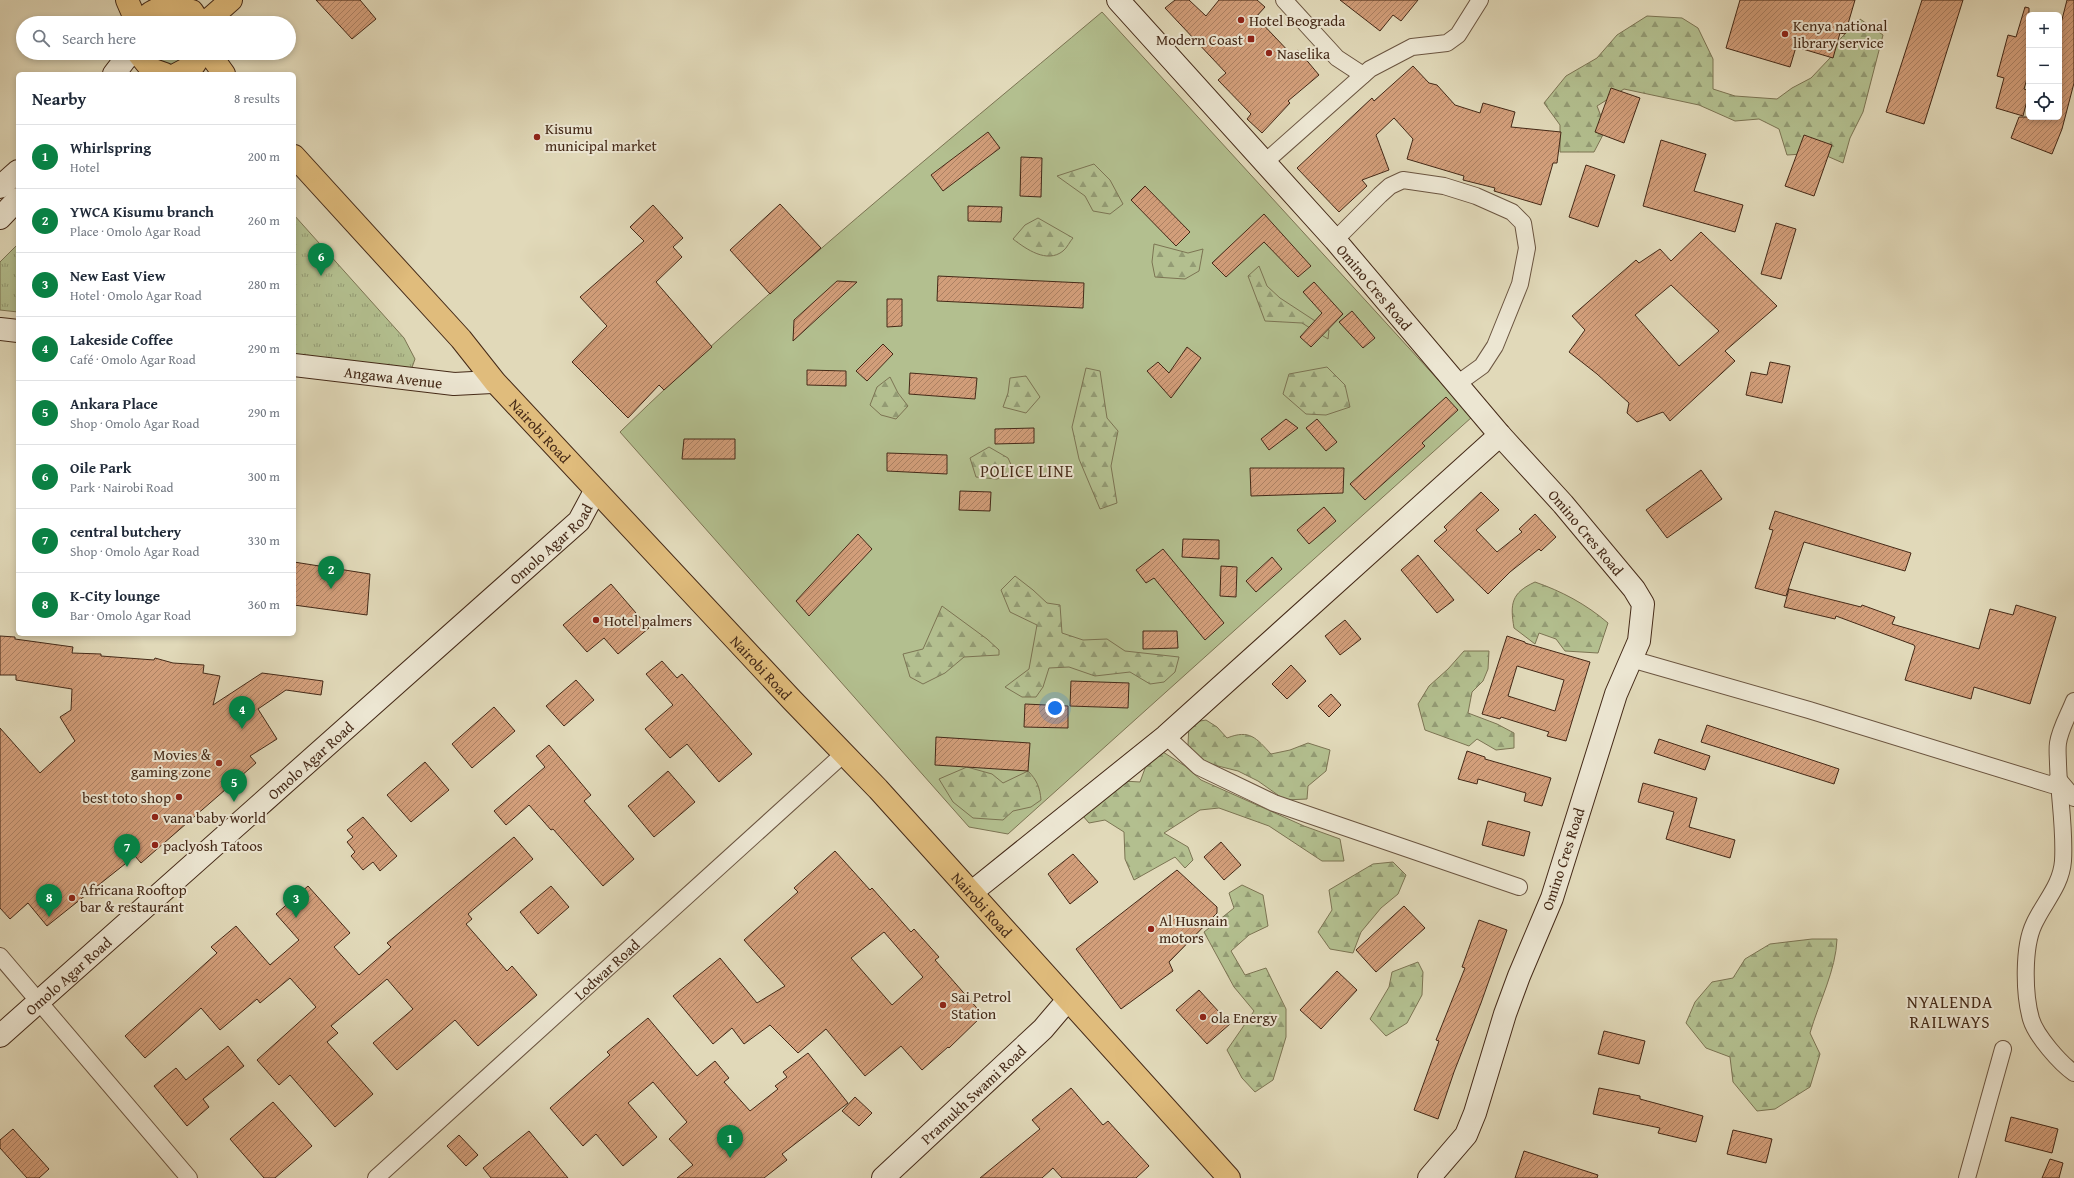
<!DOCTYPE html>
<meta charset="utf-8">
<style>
:root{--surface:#fff;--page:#f6f6f7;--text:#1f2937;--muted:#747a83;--line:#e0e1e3;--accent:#0b8043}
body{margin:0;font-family:"Gentium Book Plus",serif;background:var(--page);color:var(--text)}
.controls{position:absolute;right:12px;top:12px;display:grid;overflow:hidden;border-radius:6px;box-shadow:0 2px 6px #0003}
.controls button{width:36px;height:36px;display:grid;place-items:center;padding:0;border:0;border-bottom:1px solid var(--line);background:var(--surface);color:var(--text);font:20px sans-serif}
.you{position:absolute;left:1055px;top:708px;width:14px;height:14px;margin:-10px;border:3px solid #fff;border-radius:50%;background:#1a73e8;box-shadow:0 0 0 6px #1a73e833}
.badge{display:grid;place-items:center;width:26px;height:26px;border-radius:50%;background:var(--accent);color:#fff;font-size:13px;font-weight:700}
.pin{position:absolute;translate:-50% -33px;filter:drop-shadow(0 1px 2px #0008)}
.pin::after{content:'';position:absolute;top:21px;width:14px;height:12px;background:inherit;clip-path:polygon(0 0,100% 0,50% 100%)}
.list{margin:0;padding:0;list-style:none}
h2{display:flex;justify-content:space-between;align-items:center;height:52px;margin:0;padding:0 16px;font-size:17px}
h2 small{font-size:13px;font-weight:400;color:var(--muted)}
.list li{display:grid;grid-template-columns:26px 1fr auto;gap:12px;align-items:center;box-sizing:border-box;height:64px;padding:0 16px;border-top:1px solid var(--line)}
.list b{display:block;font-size:15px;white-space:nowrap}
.list p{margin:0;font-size:13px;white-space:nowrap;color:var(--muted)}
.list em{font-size:13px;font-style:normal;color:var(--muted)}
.icon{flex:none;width:22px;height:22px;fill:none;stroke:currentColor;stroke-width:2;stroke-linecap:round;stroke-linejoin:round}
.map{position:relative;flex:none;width:2074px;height:1178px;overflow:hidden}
.search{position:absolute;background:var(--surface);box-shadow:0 2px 6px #0003;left:16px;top:16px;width:280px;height:44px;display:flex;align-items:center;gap:10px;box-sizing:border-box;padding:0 14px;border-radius:22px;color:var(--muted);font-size:15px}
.panel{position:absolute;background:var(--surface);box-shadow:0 2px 6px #0003;left:16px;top:72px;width:280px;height:564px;border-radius:6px}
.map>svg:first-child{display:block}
.grass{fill:#b3bf8f;stroke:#7c7453}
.forest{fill:url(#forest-firs);stroke:#7c7453}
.park{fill:url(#park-tufts);stroke:#7c7453}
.building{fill:url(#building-hatch);stroke:#442917;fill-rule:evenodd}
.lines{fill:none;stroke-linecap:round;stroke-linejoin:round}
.street-casing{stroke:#6b5540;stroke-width:18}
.secondary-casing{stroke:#442917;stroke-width:24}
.highway-casing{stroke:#442917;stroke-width:24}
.street{stroke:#ece6d2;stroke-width:16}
.secondary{stroke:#ece6d2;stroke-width:22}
.highway{stroke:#e0bc7c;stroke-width:22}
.poi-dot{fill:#8f2418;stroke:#ece6d2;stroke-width:1.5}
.labels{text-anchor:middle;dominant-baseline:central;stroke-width:4;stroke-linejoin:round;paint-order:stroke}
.poi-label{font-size:15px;fill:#442917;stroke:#ece6d2;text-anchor:start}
.street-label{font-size:15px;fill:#442917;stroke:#ece6d2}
.neighbourhood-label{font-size:16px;letter-spacing:1px;fill:#442917;stroke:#ece6d2}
.quarter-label{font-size:17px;letter-spacing:1px;fill:#442917;stroke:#ece6d2}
</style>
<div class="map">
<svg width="2074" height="1178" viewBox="0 0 2074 1178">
<defs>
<pattern id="forest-firs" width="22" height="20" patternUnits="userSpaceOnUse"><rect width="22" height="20" fill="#b3bf8f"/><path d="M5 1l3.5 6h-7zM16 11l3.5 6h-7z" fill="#939b74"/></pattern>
<pattern id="park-tufts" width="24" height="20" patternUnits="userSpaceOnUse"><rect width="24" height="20" fill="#b3bf8f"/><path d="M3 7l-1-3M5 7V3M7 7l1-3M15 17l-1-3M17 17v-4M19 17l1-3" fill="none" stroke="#939b74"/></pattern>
<pattern id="building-hatch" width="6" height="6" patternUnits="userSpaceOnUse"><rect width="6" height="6" fill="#d29e7a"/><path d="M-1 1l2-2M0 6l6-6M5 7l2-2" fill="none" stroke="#ac8163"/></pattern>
</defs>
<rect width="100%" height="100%" fill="#e1d9b9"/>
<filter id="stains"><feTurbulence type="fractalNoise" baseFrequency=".005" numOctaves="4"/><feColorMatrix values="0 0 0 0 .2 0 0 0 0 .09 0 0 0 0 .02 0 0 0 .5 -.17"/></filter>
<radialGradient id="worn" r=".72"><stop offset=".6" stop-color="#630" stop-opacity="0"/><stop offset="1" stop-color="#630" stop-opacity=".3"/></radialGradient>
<path class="grass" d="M1102 12 1472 417 1008 834 969 827 620 432C773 283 939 149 1102 12Z
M142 53H199L178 71Z"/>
<path class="forest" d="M1647 16 1682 18 1698 28 1713 59V89L1735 96 1777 99 1792 88 1811 78 1830 58 1841 38 1860 19 1883 35 1863 112 1850 138 1843 163 1820 153 1787 155 1779 129 1759 119 1735 121 1699 105 1624 89 1597 106 1606 129 1594 152H1560V125L1544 103 1566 76 1597 58 1617 35Z
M1094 164 1110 180 1123 204 1110 214 1093 211 1085 196 1057 176Z
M1038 218 1073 238C1070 241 1067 248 1063 251 1047 264 1026 249 1013 239L1025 225Z
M1154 244 1188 253 1203 249 1199 271 1185 279 1155 277 1152 262Z
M1259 266 1267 286 1280 298 1329 330 1328 339 1302 323 1265 321 1248 276Z
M1327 367 1345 385 1350 407 1326 415 1306 414 1283 394 1289 374Z
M1086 368 1100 371 1107 418 1118 431 1111 466 1117 503 1100 509 1079 459 1072 427Z
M1026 376 1040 397 1026 413 1003 407 1008 393 1010 378Z
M890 377 898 393 908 406 896 419 881 415 870 405 877 387Z
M989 447 1008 458 1014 471 997 479 976 477 970 458Z
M1015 576 1033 590 1047 603 1060 605 1062 633 1083 640 1107 639 1125 651 1179 657 1175 672 1164 682 1150 684 1130 672 1095 676 1069 667 1049 668 1043 687 1036 697H1022L1005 687 1029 669 1037 625 1010 612 1001 590Z
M1535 582C1561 591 1586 604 1608 623L1598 653 1565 651 1556 639 1539 633 1535 644 1514 628C1510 604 1511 593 1535 582Z
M942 606 987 639 999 650V655L964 657 945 673 923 684 910 677 903 654 923 649Z
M1464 651H1489L1488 669 1483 681 1472 692 1468 713 1497 724 1514 733V748L1496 750 1477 739 1469 746 1425 730 1418 704 1429 686 1448 669Z
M1206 720 1217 727 1227 738C1250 729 1256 738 1271 754L1290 750 1308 743 1330 750 1326 771 1308 786 1307 799 1285 800 1258 781 1238 771 1206 763 1188 745 1189 723Z
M1163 752 1185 766 1201 780 1304 826 1340 839 1344 861H1322L1269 826 1219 808 1200 810 1164 833 1188 847 1193 860 1185 868 1175 857 1134 880 1125 859 1124 832 1105 820 1089 823 1083 816 1124 781 1140 782 1147 763Z
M967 767 992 774 1003 783 1028 771C1037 780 1040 788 1041 800L1031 807 1013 811 1003 820 973 818 953 802 939 779Z
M1393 862 1406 875 1398 894 1381 908 1361 932 1353 953 1330 949 1318 932 1332 910 1329 890 1373 864Z
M1242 885 1263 895 1268 926 1249 935 1231 951 1245 975 1266 968 1286 1009V1037L1273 1080 1255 1092 1242 1078 1227 1050 1254 1011 1234 987 1204 932 1234 908 1229 893Z
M1812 939H1837C1836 970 1819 1002 1810 1033L1820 1054 1810 1087 1775 1109 1757 1111 1733 1082 1730 1057 1706 1048 1686 1023 1695 1002 1712 982 1733 978 1745 959 1770 944Z
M1418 962 1423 972 1422 995 1407 1023 1386 1036 1370 1019 1389 987 1392 972Z"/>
<path class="park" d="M294 215 404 338 415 359 410 373 294 355Z
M18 244V312L0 310V262Z"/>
<path class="building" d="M316 0H360L376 19 352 39Z
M1175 0H1189L1206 16 1219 0H1257L1265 7 1256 17 1292 55 1298 50 1319 75 1288 101 1290 103 1262 133 1247 119 1251 114 1218 80 1226 73 1165 8Z
M1340 0H1418L1401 21 1393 15 1380 31Z
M1740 0H1855L1845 34 1840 33 1833 58 1796 47 1790 67 1726 48Z
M1922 0H1963L1924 124 1886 112Z
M2067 0H2074V83L2062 129 2052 154 2011 138 2019 117H2059V31Z
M2025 7 2029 8V72L2024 89 2029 91V93L2023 116 1996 108 2004 78 1997 76 2008 35 2016 37Z
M1413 66 1429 83 1437 85 1455 105 1480 113 1483 103 1515 112 1511 127 1561 132 1557 163H1553L1541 205 1494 191 1495 188 1463 180 1464 176 1407 159 1413 139 1394 118 1376 135 1389 170 1362 180 1367 186 1339 212 1297 168 1372 98 1374 101Z
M1611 88 1640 98 1624 143 1595 132Z
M988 132 1000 148 943 191 931 175Z
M1804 135 1832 145 1814 196 1785 186Z
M1661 140 1706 154 1694 191 1743 205 1735 232 1643 206Z
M1021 157 1042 158 1041 197 1020 196Z
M1586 165 1615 175 1598 227 1569 217Z
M1145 186 1190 232 1176 246 1131 200Z
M780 204 821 248 770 294 730 250Z
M653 205 683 238 673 247 682 257 656 282 712 347 664 390 659 385 628 418 572 362 607 326 580 297 644 241 630 227Z
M968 206 1002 207 1001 222 968 221Z
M1264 214 1311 266 1298 277 1264 242 1226 277 1212 263Z
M1776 223 1796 229 1781 279 1761 274Z
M1701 232 1777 306 1725 351 1735 361 1670 421 1663 412 1637 422 1627 413 1629 403 1597 374 1569 352 1585 330 1572 316 1636 260 1639 263 1660 249 1671 261ZM1671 285 1719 331 1679 366 1635 315Z
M938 276 1084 283 1083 308 937 301Z
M837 281 857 282 793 341 794 320Z
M1314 282 1343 314 1311 347 1300 337 1322 313 1303 292Z
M887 299H902V326L887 327Z
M1352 311 1375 338 1363 348 1339 322Z
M883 344 893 354 867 381 856 371Z
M1187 347 1201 358 1171 398 1147 371 1158 362 1169 373Z
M1770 362 1790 366 1782 403 1746 395 1751 372 1767 375Z
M807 370 846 371V386L807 385Z
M910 373 977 378 975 399 909 394Z
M1446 397 1458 410 1422 443 1425 446 1365 500 1350 484Z
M1286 419 1298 428 1269 450 1261 439Z
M1317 419 1337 442 1326 451 1306 428Z
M1034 428V443L995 444V429Z
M684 439H735V459H682Z
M887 453 947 455V474L887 471Z
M1250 468H1344L1343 493 1251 496Z
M1701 470 1722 499 1667 538 1646 510Z
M960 491 991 492 990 511 959 510Z
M1481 492 1499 510 1476 530 1497 552 1522 532 1519 529 1535 514 1556 537 1541 551 1539 549 1510 572 1488 594 1434 541 1447 530 1444 527Z
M1324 507 1336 521 1309 544 1297 530Z
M1775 511 1911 553 1905 571 1804 542 1786 596 1755 588 1773 530 1769 529Z
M858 534 872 549 809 616 796 601Z
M1183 539 1219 540V559L1182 557Z
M1163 549 1224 623 1205 640 1154 578 1146 583 1136 570Z
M1418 555 1454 600 1437 613 1401 570Z
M1272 557 1282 569 1256 592 1246 581Z
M294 562 370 574 367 615 294 605Z
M1221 566 1237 567 1236 597 1220 596Z
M611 584 649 628 618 654 604 638 587 652 563 625Z
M1789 589 1861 607 1862 605 1895 617 1892 624 1979 649 1990 609 2013 615 2016 605 2056 617 2030 704 1974 687 1971 699 1905 680 1915 647 1914 645 1836 616 1835 619 1784 607Z
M1345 620 1361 639 1340 655 1325 636Z
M1143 631H1177L1178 648 1143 649Z
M0 636 15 637V639L73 647 72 653 101 654V656L154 660 155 658 173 663 204 665 203 673 220 676 213 705 262 673 323 681 321 695 286 690 258 709 277 739 250 756 256 763 141 863 135 856 47 926 28 903 10 919 0 908V728L40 773 75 741 60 717 71 710 72 689 16 680V675H0Z
M1507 636 1525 642V643L1590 662 1566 741 1547 736 1549 732 1501 717 1500 719 1482 714ZM1517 666 1564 680 1555 711 1508 696Z
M662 661 677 678 682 674 752 754 719 782 687 744 670 758 645 729 673 705 646 674Z
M1291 665 1306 681 1287 699 1272 684Z
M576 680 594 700 564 726 546 706Z
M1071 681 1129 683 1128 708 1070 706Z
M1331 694 1341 705 1329 717 1318 706Z
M1025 704 1068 706V728L1024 727Z
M494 707 515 731 472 768 452 744Z
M1707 725 1839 769 1834 784 1701 742Z
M936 737 1030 743 1028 771 935 765Z
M1659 739 1710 756 1705 770 1654 753Z
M549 745 591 795 584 801 634 859 603 886 553 829 551 830 529 805 506 825 494 811 545 767 536 756Z
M1467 751 1485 757V759L1551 778 1542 806 1524 801 1526 793 1478 779 1477 784 1458 779Z
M425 762 449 790 411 822 387 795Z
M668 771 695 802 654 837 628 806Z
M1643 783 1697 798 1689 827 1735 840 1730 858 1666 839 1674 812 1638 802Z
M363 817 397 856 380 871 373 862 363 870 351 856 355 852 347 842 353 837 347 830Z
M1488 821 1530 832 1524 856 1482 845Z
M514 837 533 859 468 914 472 919 466 924 507 971 512 966 537 995 478 1046 455 1020 397 1070 373 1043 413 1009 387 979 331 1026 338 1033 327 1042 373 1094 335 1127 290 1075 279 1085 257 1060 316 1007 290 978 260 1003 257 999 220 1030 201 1008 145 1058 125 1036 217 953 211 947 236 926 270 965 299 940 276 914 308 886 350 933 334 947 359 975 391 947 387 943Z
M1221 842 1241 865 1224 880 1204 857Z
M835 851 870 890 872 888 911 932 914 929 939 957 935 960 983 1015 949 1048 948 1047 922 1070 901 1046 865 1076 826 1029 798 1053 770 1025 744 1044 732 1028 713 1044 673 996 720 958 757 1003 785 986 744 940 798 892 794 888ZM884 932 923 977 892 1005 851 958Z
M1073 854 1098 882 1070 904 1048 874Z
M1177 870 1217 907V913L1169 962 1173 971 1121 1009 1076 949Z
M551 886 569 907 538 934 520 912Z
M1404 906 1425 928 1376 972 1356 950Z
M1479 920 1507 930 1481 1003 1454 1072 1438 1119 1414 1110 1439 1041 1436 1040 1465 968 1462 967Z
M1337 971 1357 990 1321 1029 1300 1010Z
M1199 990 1230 1024 1207 1044 1176 1010Z
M648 1018 697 1076 715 1061 729 1078 724 1082 750 1111 778 1089 775 1086 787 1077 783 1072 808 1053 848 1103 782 1154 787 1160 764 1178H677L693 1165 669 1139 687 1122 653 1082 628 1103 657 1137 623 1166 596 1134 583 1146 550 1108 610 1055 607 1052Z
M1604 1031 1645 1041 1639 1064 1598 1054Z
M228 1046 244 1066 203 1099 209 1107 187 1126 154 1086 176 1068 186 1080Z
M1071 1088 1103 1125 1108 1121 1149 1166 1136 1178H1062L1053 1168 1042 1178H980L1040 1129 1032 1120Z
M1599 1088 1640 1096V1099L1703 1116 1696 1142 1658 1133 1660 1128 1593 1114Z
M855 1097 872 1113 859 1126 842 1111Z
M273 1102 312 1146 275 1178H264L230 1139Z
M2011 1117 2058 1129 2052 1153 2005 1141Z
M13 1129 49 1169 39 1178H27L0 1148V1140Z
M1733 1130 1772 1139 1766 1163 1727 1154Z
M529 1131 568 1178H491L483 1168Z
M459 1135 478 1155 466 1166 447 1146Z
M1524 1151 1598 1175 1597 1178H1515Z
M2050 1159 2063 1163 2059 1178H2042Z"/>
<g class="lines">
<g class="street-casing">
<g id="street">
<path d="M1284 0 1337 58 1363 75"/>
<path d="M1264 163 1370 69 1412 47 1447 43 1458 35 1480 0"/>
<path d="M1335 240 1380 195 1390 186 1403 180 1444 186 1476 196 1512 212 1523 223 1527 248 1520 284 1495 346 1482 366 1457 384"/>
<path d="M1631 659 1809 710 2052 785 2058 779 2074 798"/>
<path d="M2074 701C2069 714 2060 729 2058 743 2057 750 2058 758 2058 764 2059 797 2065 828 2063 861 2061 886 2044 902 2034 924 2023 947 2024 994 2031 1019 2036 1036 2060 1063 2074 1073"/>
<path d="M1166 736 1199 767 1274 803 1519 887"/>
<path d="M0 956 189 1178"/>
<path id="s1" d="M376 1178 837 760"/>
<path d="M1967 1178 2003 1049"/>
</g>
</g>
<g class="secondary-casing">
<g id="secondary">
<path id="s2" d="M1118 0 1335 240 1500 435 1563 504 1634 589 1643 604 1639 641 1616 694 1552 898 1519 976 1505 1014 1475 1113 1466 1135 1429 1178"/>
<path d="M114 74 130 53"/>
<path d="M0 187 18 171"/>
<path d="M0 218 18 199"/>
<path d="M0 329 18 331"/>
<path id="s3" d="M294 365 454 384 492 382"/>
<path d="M972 892 1166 736 1500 435"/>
<path id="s4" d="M0 1036 579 521 593 495"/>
<path id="s5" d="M883 1178 1043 1029 1060 1009"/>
</g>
</g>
<g class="highway-casing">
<g id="highway">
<path d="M127 0 137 23"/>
<path d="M141 23C154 3 172 7 192 11L200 23"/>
<path d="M205 23 231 0"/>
<path d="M138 53 151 69 165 74"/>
<path d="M209 53 224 74"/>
<path d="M177 74 194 65 202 53"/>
<path id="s6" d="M294 156 461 339 495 382 792 700 878 789 1229 1178"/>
</g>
</g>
<use href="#street" class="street"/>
<use href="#secondary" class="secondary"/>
<use href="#highway" class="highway"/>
</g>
<g class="poi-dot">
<circle cx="1241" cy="20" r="4"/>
<circle cx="1785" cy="34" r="4"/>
<rect x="1247" y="35" width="8" height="8" rx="2"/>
<circle cx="1269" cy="53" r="4"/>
<circle cx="537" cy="137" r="4"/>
<circle cx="596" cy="620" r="4"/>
<circle cx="219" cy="763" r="4"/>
<circle cx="179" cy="797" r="4"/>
<circle cx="155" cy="817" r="4"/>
<circle cx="155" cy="845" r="4"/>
<circle cx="72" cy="898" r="4"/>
<circle cx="1151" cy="929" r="4"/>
<circle cx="943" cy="1005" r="4"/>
<circle cx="1203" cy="1017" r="4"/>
</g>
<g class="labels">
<g class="poi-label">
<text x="1249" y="20">Hotel Beograda</text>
<text x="1793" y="25">Kenya national<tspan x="1793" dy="17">library service</tspan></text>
<text x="1243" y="39" text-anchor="end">Modern Coast</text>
<text x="1277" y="53">Naselika</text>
<text x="545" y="128">Kisumu<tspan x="545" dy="17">municipal market</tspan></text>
<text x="604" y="620">Hotel palmers</text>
<text x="211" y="754" text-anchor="end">Movies &amp;<tspan x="211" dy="17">gaming zone</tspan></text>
<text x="171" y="797" text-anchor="end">best toto shop</text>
<text x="163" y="817">vana baby world</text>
<text x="163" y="845">paclyosh Tatoos</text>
<text x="80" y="889">Africana Rooftop<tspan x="80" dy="17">bar &amp; restaurant</tspan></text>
<text x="1159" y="920">Al Husnain<tspan x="1159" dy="17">motors</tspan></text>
<text x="951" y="996">Sai Petrol<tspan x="951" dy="17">Station</tspan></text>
<text x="1211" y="1017">ola Energy</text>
</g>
<g class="street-label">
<text stroke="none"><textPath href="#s2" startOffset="385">Omino Cres Road</textPath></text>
<text stroke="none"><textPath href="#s3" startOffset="100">Angawa Avenue</textPath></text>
<text stroke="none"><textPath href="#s6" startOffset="369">Nairobi Road</textPath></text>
<text stroke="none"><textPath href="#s2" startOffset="709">Omino Cres Road</textPath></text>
<text stroke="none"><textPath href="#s4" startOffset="739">Omolo Agar Road</textPath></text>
<text stroke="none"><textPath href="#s6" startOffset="693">Nairobi Road</textPath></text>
<text stroke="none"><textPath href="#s4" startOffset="415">Omolo Agar Road</textPath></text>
<text transform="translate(1563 859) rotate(-72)">Omino Cres Road</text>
<text stroke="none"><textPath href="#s6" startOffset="1017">Nairobi Road</textPath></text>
<text stroke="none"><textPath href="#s1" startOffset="311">Lodwar Road</textPath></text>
<text stroke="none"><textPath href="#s4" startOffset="91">Omolo Agar Road</textPath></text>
<text stroke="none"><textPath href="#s5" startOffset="123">Pramukh Swami Road</textPath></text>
</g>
<g class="neighbourhood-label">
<text x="1027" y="471">POLICE LINE</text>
</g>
<g class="quarter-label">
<text x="1950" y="1001">NYALENDA<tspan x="1950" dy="20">RAILWAYS</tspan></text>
</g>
</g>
<rect width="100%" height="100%" filter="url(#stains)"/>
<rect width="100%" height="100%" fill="url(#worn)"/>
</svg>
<div class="controls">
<button>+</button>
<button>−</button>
<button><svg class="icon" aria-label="locate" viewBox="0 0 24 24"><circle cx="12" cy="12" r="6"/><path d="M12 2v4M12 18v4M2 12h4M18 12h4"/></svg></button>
</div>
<div class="you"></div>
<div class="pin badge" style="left:730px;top:1158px">1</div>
<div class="pin badge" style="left:331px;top:589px">2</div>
<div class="pin badge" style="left:296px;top:918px">3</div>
<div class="pin badge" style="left:242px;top:729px">4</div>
<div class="pin badge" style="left:234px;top:802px">5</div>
<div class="pin badge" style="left:321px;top:276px">6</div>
<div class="pin badge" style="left:127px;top:867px">7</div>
<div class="pin badge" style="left:49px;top:917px">8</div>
<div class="search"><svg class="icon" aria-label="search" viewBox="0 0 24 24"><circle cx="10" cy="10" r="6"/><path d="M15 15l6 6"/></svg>Search here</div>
<section class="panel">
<h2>Nearby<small>8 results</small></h2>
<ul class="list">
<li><span class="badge">1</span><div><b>Whirlspring</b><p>Hotel</p></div><em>200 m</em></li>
<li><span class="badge">2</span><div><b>YWCA Kisumu branch</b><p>Place · Omolo Agar Road</p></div><em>260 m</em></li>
<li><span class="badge">3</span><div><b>New East View</b><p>Hotel · Omolo Agar Road</p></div><em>280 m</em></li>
<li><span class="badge">4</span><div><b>Lakeside Coffee</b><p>Café · Omolo Agar Road</p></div><em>290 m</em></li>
<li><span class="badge">5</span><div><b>Ankara Place</b><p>Shop · Omolo Agar Road</p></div><em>290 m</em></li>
<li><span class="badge">6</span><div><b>Oile Park</b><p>Park · Nairobi Road</p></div><em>300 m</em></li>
<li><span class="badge">7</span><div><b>central butchery</b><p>Shop · Omolo Agar Road</p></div><em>330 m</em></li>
<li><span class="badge">8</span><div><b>K-City lounge</b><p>Bar · Omolo Agar Road</p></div><em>360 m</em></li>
</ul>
</section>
</div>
